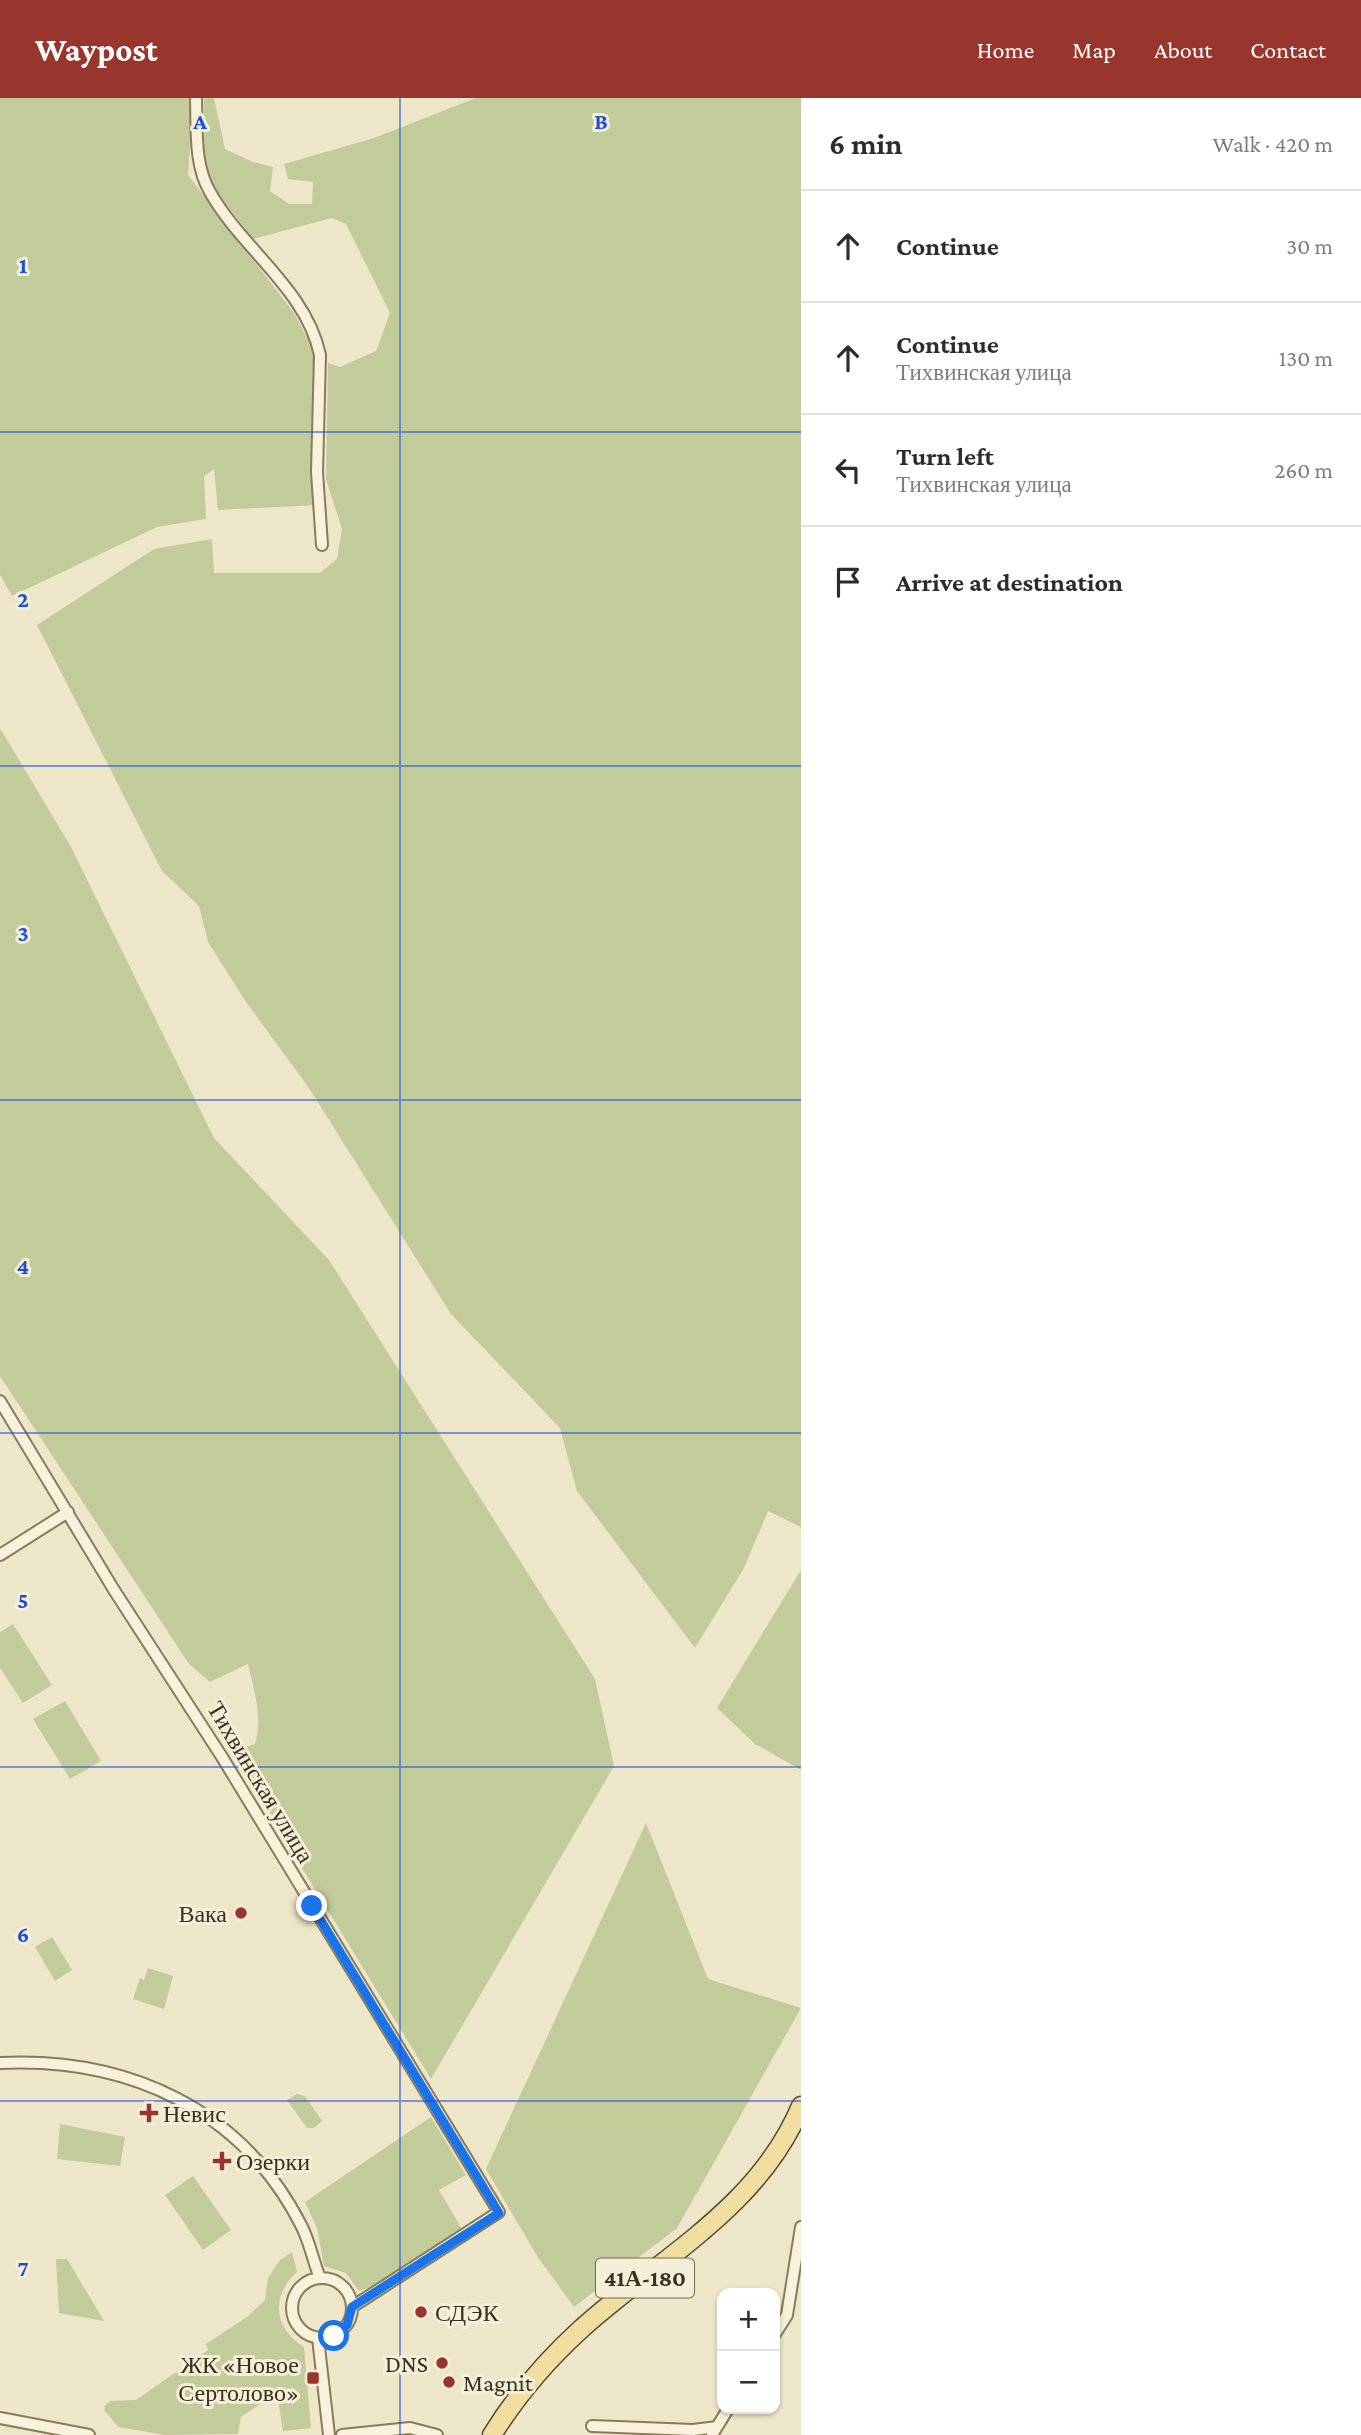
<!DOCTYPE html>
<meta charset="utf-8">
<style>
:root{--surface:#fff;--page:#f2f2f3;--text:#2b2b33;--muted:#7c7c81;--line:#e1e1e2;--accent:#98362e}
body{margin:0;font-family:"Crimson Pro",serif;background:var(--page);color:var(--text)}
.controls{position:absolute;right:21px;bottom:21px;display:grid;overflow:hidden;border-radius:14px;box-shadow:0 2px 5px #0004}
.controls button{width:63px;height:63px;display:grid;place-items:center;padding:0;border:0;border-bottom:2px solid var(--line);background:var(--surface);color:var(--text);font:35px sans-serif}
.stop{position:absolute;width:21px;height:21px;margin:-16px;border:5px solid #1a73e8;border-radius:50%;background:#fff}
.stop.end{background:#1a73e8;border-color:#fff;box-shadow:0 2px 7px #0008}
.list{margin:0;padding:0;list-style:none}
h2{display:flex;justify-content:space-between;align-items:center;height:91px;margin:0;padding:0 28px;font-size:30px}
h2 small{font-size:23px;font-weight:400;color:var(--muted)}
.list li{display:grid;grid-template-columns:46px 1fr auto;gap:21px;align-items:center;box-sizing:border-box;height:112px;padding:0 28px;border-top:2px solid var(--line)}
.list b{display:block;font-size:26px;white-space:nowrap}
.list p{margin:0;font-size:23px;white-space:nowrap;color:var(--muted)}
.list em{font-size:23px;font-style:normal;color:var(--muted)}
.icon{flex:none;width:38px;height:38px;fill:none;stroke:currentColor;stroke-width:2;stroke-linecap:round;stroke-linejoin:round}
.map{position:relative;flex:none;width:801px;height:2337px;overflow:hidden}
header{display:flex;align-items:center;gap:42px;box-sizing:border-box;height:98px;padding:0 35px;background:var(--accent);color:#fff}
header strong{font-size:33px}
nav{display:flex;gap:38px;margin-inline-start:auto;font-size:24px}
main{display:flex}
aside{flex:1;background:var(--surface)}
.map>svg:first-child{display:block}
.green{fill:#c2cc9b}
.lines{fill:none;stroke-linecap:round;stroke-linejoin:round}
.minor-casing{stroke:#8a795d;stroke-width:14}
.primary-casing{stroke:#584631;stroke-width:21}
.minor{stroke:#f8f2db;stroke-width:10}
.primary{stroke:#f0dea1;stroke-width:18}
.route{stroke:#1a73e8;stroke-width:9}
.grid{fill:none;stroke:#1d4ed8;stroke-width:2;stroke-opacity:0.55}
.poi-dot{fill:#98362e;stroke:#f5efd7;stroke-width:2.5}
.labels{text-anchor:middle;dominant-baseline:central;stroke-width:6;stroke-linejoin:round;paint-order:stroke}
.shield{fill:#f5efd7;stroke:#726957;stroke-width:2}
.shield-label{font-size:23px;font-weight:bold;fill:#3a2f20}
.street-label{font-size:24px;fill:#3a2f20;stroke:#f5efd7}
.poi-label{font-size:24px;fill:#3a2f20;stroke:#f5efd7;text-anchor:start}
.grid-label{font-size:23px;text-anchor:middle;font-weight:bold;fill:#1d4ed8;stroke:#f5efd7;stroke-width:6;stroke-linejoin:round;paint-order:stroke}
</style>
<header>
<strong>Waypost</strong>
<nav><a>Home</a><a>Map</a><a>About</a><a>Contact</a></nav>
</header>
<main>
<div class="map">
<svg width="801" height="2337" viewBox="0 0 801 2337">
<rect width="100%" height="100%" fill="#eee6c8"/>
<path class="green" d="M0 0H193L188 77 294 215 316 257 313 327 316 407 218 412 214 371 204 378 206 421 157 429 12 498 0 477Z
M204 0H214L225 51 253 64 273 69 270 93 289 106H312L313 84 288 81 284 66 374 40 476 0H801V1429L768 1413 744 1470 695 1550 577 1393 560 1330 451 1216 309 990 246 904 208 844 199 808 162 773 37 527 154 451 212 441 214 475H320L337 461 342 431 326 381 328 265 340 269 376 253 390 215 346 126 332 120 253 141 213 89 204 61Z
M0 630 71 749 214 1040 329 1162 595 1581 614 1668 431 1981 231 1654 255 1646C263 1620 254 1592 248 1566L210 1584 189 1566 0 1278Z
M801 1472V1672L755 1646 717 1610Z
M13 1526 52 1587 23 1605 0 1570V1534Z
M65 1603 101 1663 70 1681 33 1621Z
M646 1725 708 1881 801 1910 677 2130 574 2209 537 2158 486 2071Z
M52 1839 72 1872 55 1883 35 1849Z
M148 1870 173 1878 164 1911 133 1901 140 1880 144 1882Z
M297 1996 305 1998 322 2023 314 2030H307L287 2002Z
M431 2019 466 2077 439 2092 462 2131 371 2189 359 2193 346 2175 324 2168 317 2130 305 2104Z
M60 2026 125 2039 120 2068 57 2061Z
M193 2078 231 2132 203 2152 165 2097Z
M292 2154 297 2174C270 2198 274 2231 304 2249L311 2330 283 2333 277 2295 241 2319 238 2336 165 2337 118 2329 104 2312 105 2308 110 2303 136 2302 208 2252 206 2246 247 2219 265 2202 268 2180 280 2162Z
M56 2161H67L104 2223 59 2215Z"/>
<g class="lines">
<g class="minor-casing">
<path id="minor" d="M196 0C197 31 194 67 210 94 242 151 306 191 320 257L317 374 322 447
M0 1303 114 1492 222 1659 499 2114 352 2209
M0 1457 68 1414
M0 1965C128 1959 243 2011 302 2129 310 2145 313 2163 320 2180
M292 2210a30 30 0 1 1 60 0a30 30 0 1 1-60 0Z
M775 2236 787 2217 801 2129
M318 2240 329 2337
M0 2320 89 2337
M592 2328 693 2332 717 2329
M342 2337 410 2330 437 2337
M712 2337 728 2311"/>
</g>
<g class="primary-casing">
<path id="primary" d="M492 2337C517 2297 546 2263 580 2232 659 2160 758 2111 801 2008"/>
</g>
<use href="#minor" class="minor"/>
<use href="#primary" class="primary"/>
</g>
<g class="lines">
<path class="route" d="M312 1808 499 2115 352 2209 347 2227 334 2238"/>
</g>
<path class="grid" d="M400 0V2337M0 334H801M0 668H801M0 1002H801M0 1335H801M0 1669H801M0 2003H801"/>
<g class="poi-dot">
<circle cx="241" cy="1815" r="7"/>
<path d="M145.5 2004.5h7v7h7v7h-7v7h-7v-7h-7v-7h7z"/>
<path d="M218.5 2052.5h7v7h7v7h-7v7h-7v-7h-7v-7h7z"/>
<circle cx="421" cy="2214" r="7"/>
<circle cx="442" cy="2265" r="7"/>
<rect x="306" y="2273" width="14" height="14" rx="3.5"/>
<circle cx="449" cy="2284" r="7"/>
</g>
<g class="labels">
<rect class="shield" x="596" y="2160.5" width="98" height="39" rx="5"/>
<g class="shield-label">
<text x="645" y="2180">41А-180</text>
</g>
<g class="street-label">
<text transform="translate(261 1684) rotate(59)">Тихвинская улица</text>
</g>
<g class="poi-label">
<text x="227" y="1815" text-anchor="end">Вака</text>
<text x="163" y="2015">Невис</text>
<text x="236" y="2063">Озерки</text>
<text x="435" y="2214">СДЭК</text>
<text x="428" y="2265" text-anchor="end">DNS</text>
<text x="299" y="2266" text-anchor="end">ЖК «Новое<tspan x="299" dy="28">Сертолово»</tspan></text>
<text x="463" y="2284">Magnit</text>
</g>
</g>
<g class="grid-label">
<text x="200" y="31">A</text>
<text x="601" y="31">B</text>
<text x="23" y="175">1</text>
<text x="23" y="509">2</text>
<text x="23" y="843">3</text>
<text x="23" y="1176">4</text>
<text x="23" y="1510">5</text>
<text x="23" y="1844">6</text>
<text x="23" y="2178">7</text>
</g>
</svg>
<div class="controls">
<button>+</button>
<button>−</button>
</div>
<div class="stop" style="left:334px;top:2238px"></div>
<div class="stop end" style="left:312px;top:1808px"></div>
</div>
<aside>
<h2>6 min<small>Walk · 420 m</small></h2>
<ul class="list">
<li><svg class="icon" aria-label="ahead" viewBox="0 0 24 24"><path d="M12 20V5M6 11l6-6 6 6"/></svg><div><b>Continue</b></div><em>30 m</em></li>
<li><svg class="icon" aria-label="ahead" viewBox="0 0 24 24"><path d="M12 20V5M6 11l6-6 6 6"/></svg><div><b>Continue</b><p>Тихвинская улица</p></div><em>130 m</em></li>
<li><svg class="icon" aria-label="left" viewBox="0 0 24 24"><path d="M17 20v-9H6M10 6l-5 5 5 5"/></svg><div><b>Turn left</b><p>Тихвинская улица</p></div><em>260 m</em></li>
<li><svg class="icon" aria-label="arrive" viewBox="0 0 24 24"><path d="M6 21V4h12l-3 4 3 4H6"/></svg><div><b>Arrive at destination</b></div></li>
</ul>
</aside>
</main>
